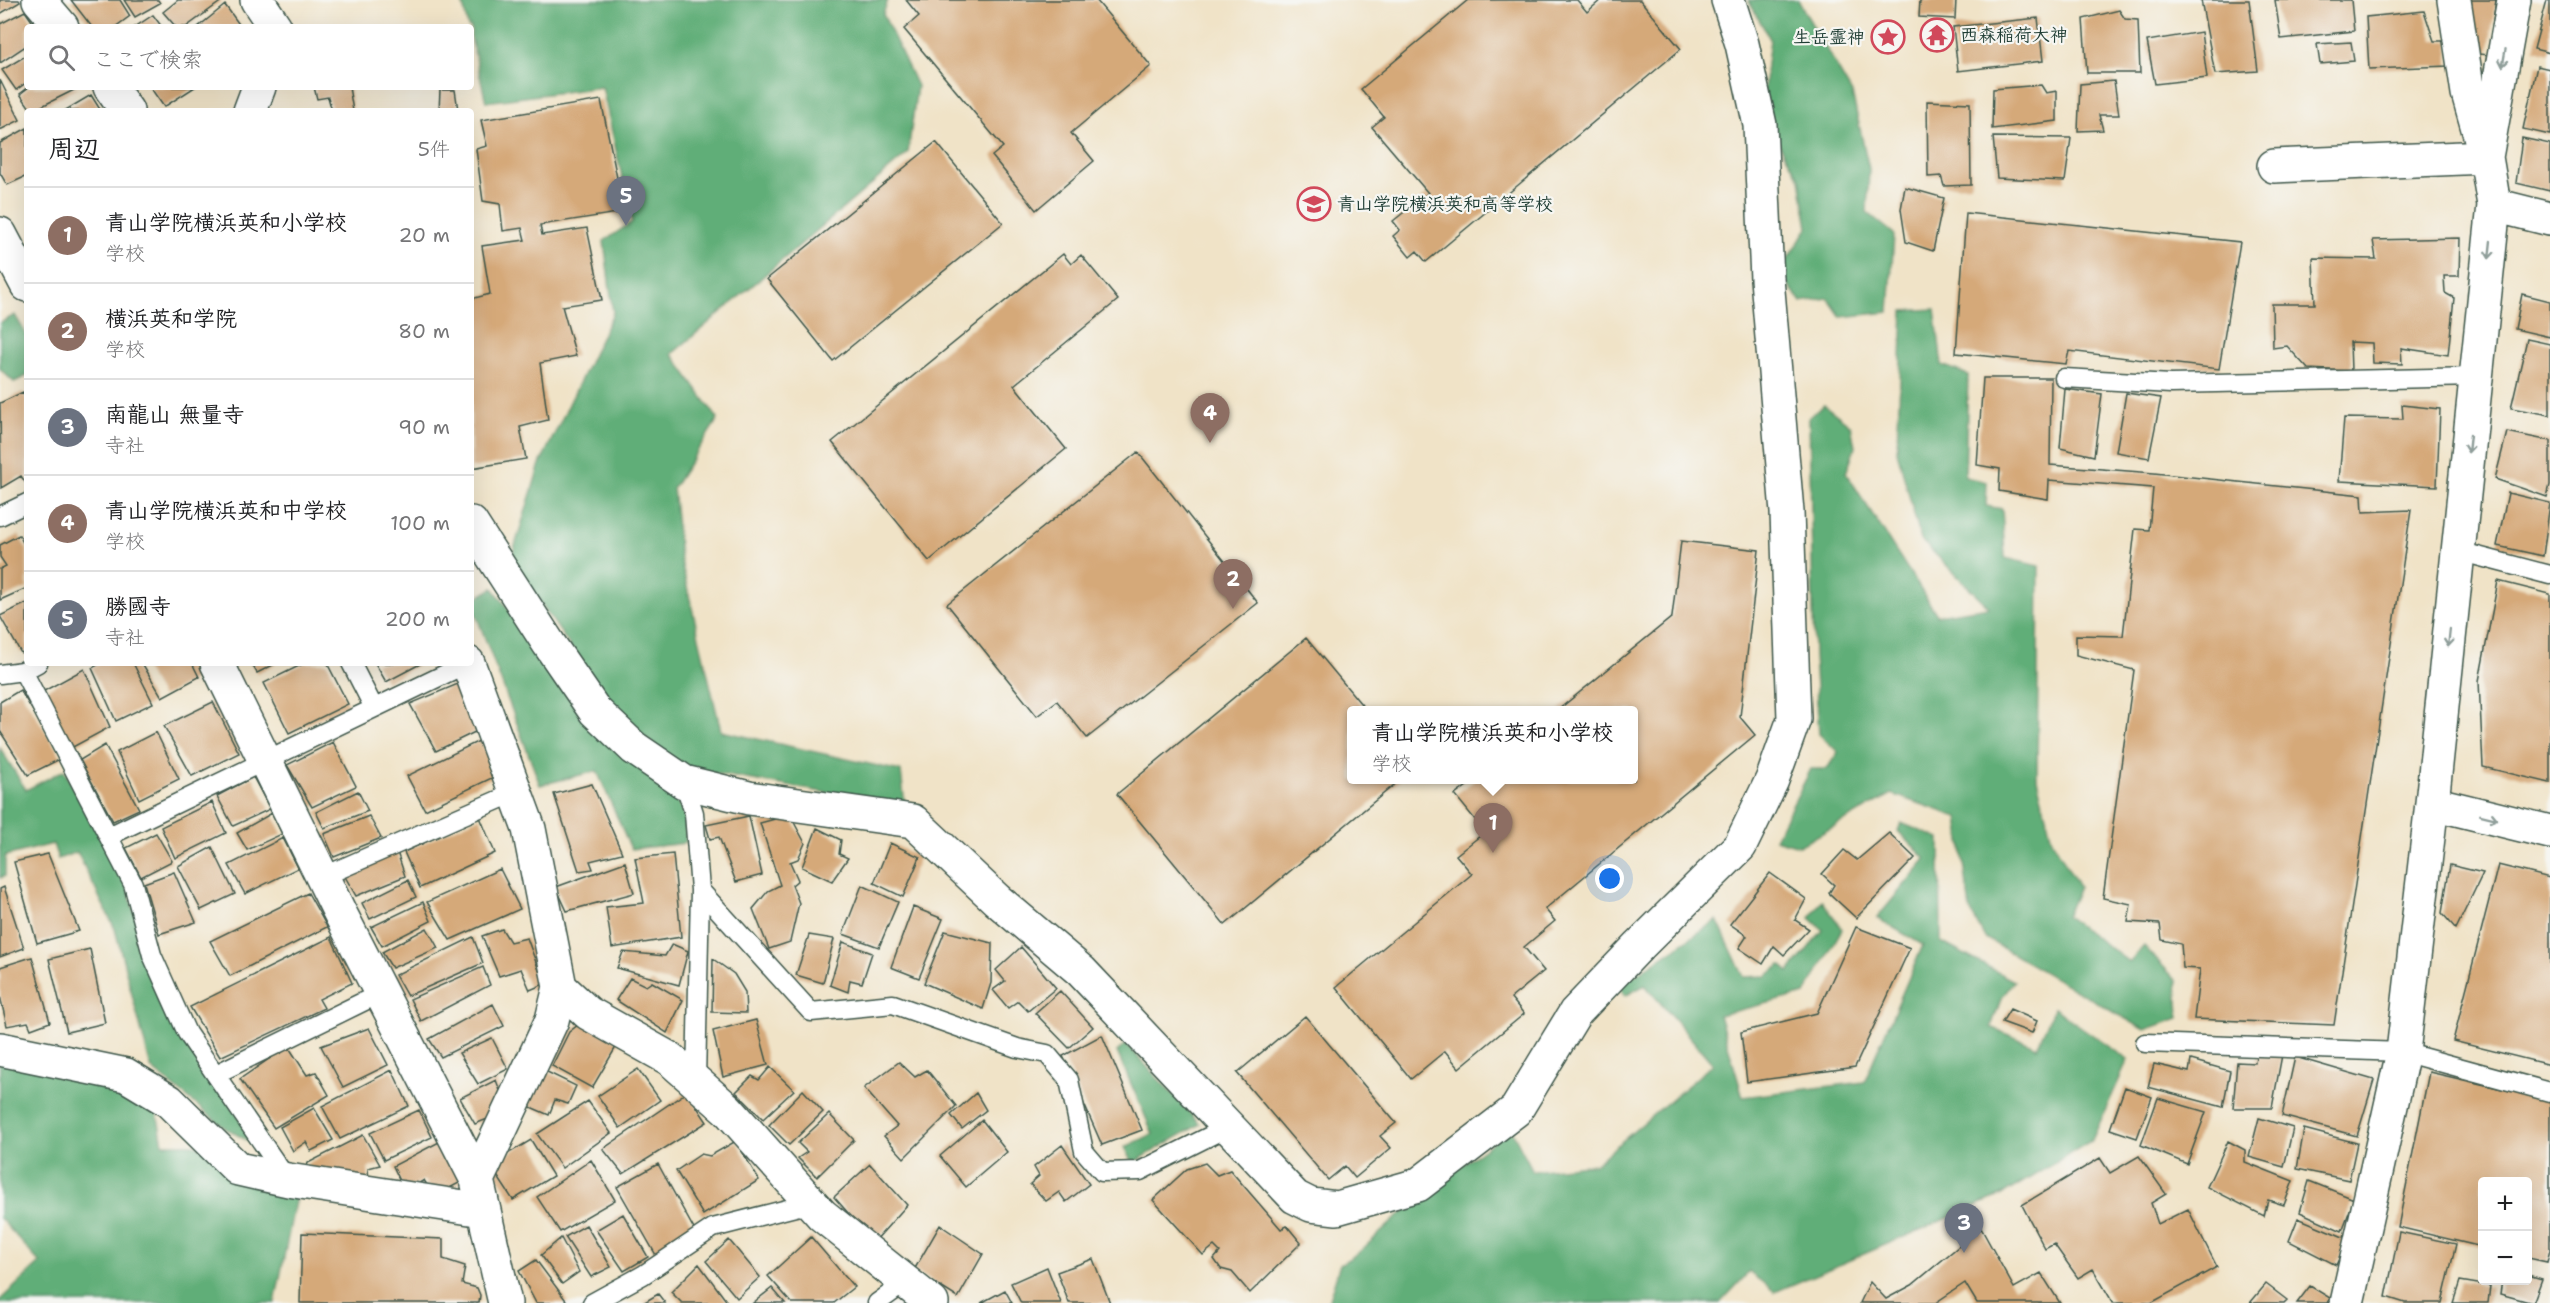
<!DOCTYPE html>
<html lang="ja">
<meta charset="utf-8">
<style>
:root{--surface:#fff;--page:#f6f6f6;--text:#202124;--muted:#757577;--line:#e0e0e0;--accent:#7c3aed}
body{margin:0;font-family:"Shantell Sans","Klee One",sans-serif;background:var(--page);color:var(--text)}
.controls{position:absolute;right:18px;bottom:18px;display:grid;overflow:hidden;border-radius:6px;box-shadow:0 6px 24px #0002}
.controls button{width:54px;height:54px;display:grid;place-items:center;padding:0;border:0;border-bottom:2px solid var(--line);background:var(--surface);color:var(--text);font:30px sans-serif}
.you{position:absolute;left:1610px;top:879px;width:21px;height:21px;margin:-15px;border:4px solid #fff;border-radius:50%;background:#1a73e8;box-shadow:0 0 0 9px #1a73e833}
.badge{display:grid;place-items:center;width:39px;height:39px;border-radius:50%;background:var(--accent);color:#fff;font-size:20px;font-weight:700}
.pin{position:absolute;translate:-50% -50px;filter:drop-shadow(0 2px 3px #0008)}
.pin::after{content:'';position:absolute;top:32px;width:21px;height:18px;background:inherit;clip-path:polygon(0 0,100% 0,50% 100%)}
.popup{position:absolute;left:1347px;top:706px;width:291px;height:78px;box-sizing:border-box;display:grid;place-content:center;border-radius:6px;background:var(--surface);filter:drop-shadow(0 2px 4px #0005);font-size:20px;white-space:nowrap;color:var(--muted)}
.popup b{font-size:22px;color:var(--text)}
.popup::after{content:'';position:absolute;left:50%;top:100%;margin-left:-12px;border:12px solid transparent;border-top-color:var(--surface)}
.list{margin:0;padding:0;list-style:none}
h2{display:flex;justify-content:space-between;align-items:center;height:78px;margin:0;padding:0 24px;font-size:26px}
h2 small{font-size:20px;font-weight:400;color:var(--muted)}
.list li{display:grid;grid-template-columns:39px 1fr auto;gap:18px;align-items:center;box-sizing:border-box;height:96px;padding:0 24px;border-top:2px solid var(--line)}
.list b{display:block;font-size:22px;white-space:nowrap}
.list p{margin:0;font-size:20px;white-space:nowrap;color:var(--muted)}
.list em{font-size:20px;font-style:normal;color:var(--muted)}
.icon{flex:none;width:33px;height:33px;fill:none;stroke:currentColor;stroke-width:2;stroke-linecap:round;stroke-linejoin:round}
.map{position:relative;flex:none;width:2550px;height:1303px;overflow:hidden}
.search{position:absolute;background:var(--surface);box-shadow:0 6px 24px #0002;left:24px;top:24px;width:450px;height:66px;display:flex;align-items:center;gap:15px;box-sizing:border-box;padding:0 21px;border-radius:6px;color:var(--muted);font-size:22px}
.panel{position:absolute;background:var(--surface);box-shadow:0 6px 24px #0002;left:24px;top:108px;width:450px;height:558px;border-radius:6px}
.map>svg:first-child{display:block}
.forest{fill:#61ae78;stroke:#407656;stroke-width:1.5}
.building{fill:#d5a979}
.lines{fill:none;stroke-linecap:round;stroke-linejoin:round}
.service-casing{stroke:#3e564a;stroke-width:21}
.minor-casing{stroke:#3e564a;stroke-width:36}
.tertiary-casing{stroke:#3e564a;stroke-width:36}
.service{stroke:#fff;stroke-width:18}
.minor{stroke:#fff;stroke-width:33}
.tertiary{stroke:#fff;stroke-width:33}
.oneway{stroke:#8f9e9a}
.labels{text-anchor:middle;dominant-baseline:central;stroke-width:4.5;stroke-linejoin:round;paint-order:stroke}
.poi-label{font-size:18px;font-weight:bold;fill:#1f3d34;stroke:#f6f6f2;text-anchor:start}
</style>
<div class="map">
<svg width="2550" height="1303" viewBox="0 0 2550 1303">
<rect width="100%" height="100%" fill="#f6f6f2"/>
<filter id="ink" filterUnits="userSpaceOnUse"><feTurbulence type="fractalNoise" baseFrequency=".0167" numOctaves="2"/><feDisplacementMap in="SourceGraphic" scale="12" xChannelSelector="R" yChannelSelector="G"/><feConvolveMatrix kernelMatrix="1 2 1 2 8 2 1 2 1" color-interpolation-filters="sRGB"/></filter>
<filter id="wash" filterUnits="userSpaceOnUse"><feTurbulence type="fractalNoise" baseFrequency=".008" numOctaves="4" result="noise"/><feDisplacementMap in="SourceGraphic" scale="24" xChannelSelector="R" yChannelSelector="G"/><feGaussianBlur stdDeviation="1.35" result="paint"/><feColorMatrix in="noise" values="0 0 0 0 0 0 0 0 0 0 0 0 0 0 0 0 0 1.4 0 .05"/><feComposite in="paint" operator="in"/></filter>
<g filter="url(#wash)">
<rect width="100%" height="100%" fill="#f0e3c7"/>
<path class="forest" d="M462 0H888L883 14 917 86 908 153 672 354 718 419 673 488 680 557 721 731 901 771 905 806 688 769 651 743 605 698 511 559 540 464 613 313 604 241 632 222 602 87 486 102 471 38V27H468Z
M1748 0H1798L1852 93 1869 169 1867 212 1894 234 1889 312 1841 317 1828 298 1801 302 1779 272 1808 228 1800 179 1772 132 1764 89 1770 39Z
M1935 309 1942 365 1968 375 1965 477 1987 482 1986 506 2002 509 2005 558 2039 566 2037 779 2052 840 2079 887 2066 916 2129 962 2144 946 2177 981 2179 1018 2145 1030 1985 938 1970 910 1958 817 1892 794 1799 846 1775 839 1811 769H1827L1838 752 1819 734 1814 656 1809 417 1824 405 1851 426 1855 447 1846 473 1937 615 1989 607 1921 540 1897 451 1903 311Z
M15 315 27 336V376L14 382 0 369V323Z
M493 588 595 727 674 793 685 816 686 843 631 849 597 771 540 785 471 601Z
M0 748 26 790 64 770 128 888 146 958 255 1145 225 1128 151 1068 115 929 77 852 58 859 53 844 5 856V876L0 878Z
M1901 823 1940 839 1941 942 2014 981 2001 999 1991 1027 2037 1047 2054 1008 2128 1060 2092 1140 2002 1195 1775 1292 1749 1272 1720 1303H1328L1340 1264 1357 1254 1424 1193 1511 1129 1533 1171 1595 1164 1713 1064 1645 985 1625 996 1619 986 1717 920 1744 977 1767 976 1781 965 1789 972 1823 930 1810 918 1822 900 1842 929 1805 994 1719 1015 1743 1097 1864 1082 1923 945 1877 918 1926 859 1898 831Z
M1126 1044 1200 1124 1133 1163 1125 1147 1153 1134 1117 1052Z
M0 1057 23 1061 156 1107 163 1144H192L297 1191 275 1303H0V1300L40 1263 0 1218Z"/>
<g id="blocks">
<path class="building" d="M0 0H19L20 2 0 14Z
M71 0H120L130 16 115 27H92Z
M124 0H158L160 3 135 17Z
M178 0H223L186 27H176L163 12Z
M906 0H1096L1151 66 1071 133 1094 161 1036 210 992 156 1003 147 904 29 919 16Z
M1468 0H1577L1587 12 1601 0H1640L1681 49 1426 262 1417 251 1410 257 1393 236 1400 230 1393 221 1428 193 1372 127 1384 117 1361 89Z
M1920 0H1956L1955 19 1919 17Z
M2201 0H2249L2258 71 2215 74Z
M2275 0H2351L2354 31 2281 39Z
M2471 0H2496L2488 55 2472 53Z
M2547 0H2550V53L2534 49Z
M225 5 241 27H198Z
M2119 10 2125 19 2138 20 2140 73H2087L2083 19Z
M25 11 36 27H27V45L0 63V24Z
M2424 11 2434 41H2449V66L2369 69 2366 17Z
M153 15 162 27H135Z
M2038 18 2043 61 1958 71 1953 27Z
M2201 32 2207 78 2155 84 2147 41Z
M2351 42 2354 61 2320 64 2317 44Z
M27 55V82L16 90 2 70Z
M2537 66 2550 69V135L2523 129Z
M0 80 20 120 0 130Z
M2114 81 2119 115H2099L2103 130 2078 131 2080 84Z
M2041 85 2046 93 2057 91V121L1992 129 1993 89Z
M29 87H80L32 111 20 94Z
M150 87H195L164 107Z
M314 87H349L353 111H332L328 97 317 99Z
M440 90H455L458 110 439 111Z
M91 95 101 111H64Z
M601 100 624 212 540 225 542 235 587 228 602 300 562 306 576 356 540 363 548 420 520 427 526 459 471 468V299L490 294 482 246 525 240 522 228 503 231 500 204 483 201 476 149 487 146 481 120Z
M1927 101 1970 103 1971 185 1944 186 1941 176 1928 177Z
M27 128V176L7 185 0 173V143Z
M1993 137 2071 138 2065 181 1997 178Z
M2522 138 2550 144V191L2516 183Z
M936 142 1003 223 833 361 767 279Z
M1905 187 1944 198 1933 251 1906 242 1901 209Z
M1966 213 2240 242 2219 369 2069 351 2066 364 1956 353Z
M2460 238 2459 276H2444L2445 293 2454 298 2448 355 2401 348 2402 364 2373 363 2372 343 2350 342 2351 371 2308 369 2287 346 2273 348 2272 304H2315L2313 258 2376 259 2373 240Z
M1063 254 1071 264 1081 255 1118 300 1014 385 1066 449 929 561 832 442Z
M2522 294 2550 301V337L2515 329Z
M2527 339 2550 344V415L2511 408Z
M1983 378H2051L2050 465 2154 473 2362 495 2363 512 2411 510 2334 1025 2194 1019 2200 969 2183 968 2181 944 2162 940 2160 924 2128 922 2131 904 2103 898 2134 670 2076 655V635L2123 636 2135 529 2149 530 2153 488 2049 480 2048 499 1999 491 2000 469 1977 465Z
M2065 389 2102 394 2094 456 2060 448Z
M23 392 27 401V481L25 482 21 476 1 488 0 403Z
M2126 393 2161 398 2149 458 2116 452Z
M2402 405 2440 409 2437 486 2339 481 2344 418 2403 419Z
M2507 432 2550 441V485L2547 497 2495 479Z
M1138 452 1258 603 1087 738 1057 701 1037 716 947 604Z
M2508 493 2550 503 2543 556 2497 546Z
M19 535 27 550V588L0 600V569L6 566 0 557V545Z
M1681 541 1759 550 1740 717 1755 735 1545 909 1555 921 1524 947 1544 971 1511 998 1524 1014 1459 1068 1445 1051 1411 1079 1336 987 1472 874 1456 855 1485 832 1455 795 1475 780H1634V710H1558L1672 617Z
M2498 581 2550 594V783L2483 767 2479 681Z
M27 603V650L21 653 0 616Z
M1306 638 1366 710H1352V780H1400L1225 925 1117 794Z
M101 663H133L153 703 116 721 92 668Z
M142 663H192L199 677 162 697Z
M251 663H277L257 673Z
M305 663H327L348 704 289 733 264 683Z
M375 663H422L386 682Z
M84 669 110 727 71 748 42 692Z
M465 681 479 730 436 751 410 704Z
M20 690 62 758 28 775 0 731V702Z
M213 702 239 753 192 776 164 726Z
M156 732 179 779 139 799 117 752Z
M481 740 496 776 425 810 407 776Z
M333 742 356 786 312 807 287 765Z
M105 745 139 809 113 821 80 760Z
M253 777 270 809 233 826 217 796Z
M592 784 622 853 590 861 593 869 579 871 554 794Z
M358 791 368 811 324 828 316 812Z
M212 802 226 833 175 858 161 827Z
M272 813 282 834 247 850 237 833Z
M790 815 805 843 798 859 790 862 798 880 792 885 799 903 790 942 769 949 753 909 768 891 780 885 760 823Z
M369 816 381 838 334 857 324 834Z
M749 816 762 875 736 882 719 837 710 839 706 825Z
M480 817 495 853 420 888 404 852Z
M817 828 841 840 839 854 848 858 832 881 802 867Z
M156 833 172 861 141 877 126 848Z
M1889 833 1915 858 1856 918 1829 893 1834 885 1822 874 1844 850 1857 860Z
M283 838 298 868 245 894 229 865Z
M890 843 920 857 903 897 874 883Z
M212 847 235 894 201 910 178 866Z
M397 852 405 876 356 896 343 873Z
M48 854 79 931 37 943 14 862Z
M673 854 681 937 612 948 606 907 644 903 635 858Z
M625 862 634 893 567 911 556 887Z
M2450 865 2483 873 2456 929 2442 913Z
M2498 865 2550 878V1065L2453 1041Z
M500 869 520 909 450 940 427 902Z
M174 872 196 922 159 934 144 883Z
M1770 873 1806 899 1795 920 1809 929 1784 955 1774 946 1763 964 1739 948 1747 936 1730 924Z
M408 880 416 897 370 919 362 903Z
M862 885 898 902 879 947 843 934Z
M4 887 24 948 0 957V889Z
M308 893 327 927 230 976 210 941Z
M423 902 431 921 382 946 371 927Z
M913 907 943 919 919 978 891 967Z
M1856 927 1910 948 1855 1067 1747 1082 1741 1032 1817 1013Z
M427 928 438 948 392 968 382 952Z
M502 929 510 942 527 938 544 984 530 990 521 969 499 976 482 936Z
M945 931 992 943 991 983 983 1009 924 983Z
M809 935 834 939 823 983 796 975Z
M331 937 352 983 319 999 324 1008 220 1057 190 1007Z
M473 937 483 963 407 996 395 975Z
M843 942 872 953 862 983 850 980 848 992 830 985Z
M672 944 688 951 679 985 617 968 623 952 665 956Z
M1021 947 1056 988 1028 1011 1018 1001 1008 1008 993 990 1005 981 996 970Z
M90 949 105 1023 67 1032 49 959Z
M32 957 50 1022 31 1029 28 1022 7 1026 0 996V967Z
M713 959 734 974 745 992 746 1013 712 1012Z
M483 967 490 985 421 1021 410 999Z
M630 978 646 986 652 982 683 1000 667 1033 616 1000Z
M1060 991 1093 1027 1069 1048 1035 1013Z
M493 1004 504 1026 441 1057 429 1039Z
M2010 1009 2037 1021 2032 1033 2002 1022Z
M1305 1016 1396 1123 1380 1136 1391 1148 1355 1178 1345 1166 1328 1180 1237 1073Z
M756 1020 768 1065 723 1077 713 1031Z
M582 1022 619 1042 592 1088 552 1066 569 1032Z
M369 1028 388 1065 343 1087 321 1046Z
M1102 1035 1142 1130 1102 1145 1063 1056Z
M492 1038 508 1069 478 1084 459 1053Z
M288 1046 307 1075 316 1072 329 1095 274 1128 240 1079Z
M2257 1052 2282 1055 2272 1108H2233L2237 1062 2255 1063Z
M2295 1057 2374 1080 2357 1136 2282 1116Z
M2191 1060 2230 1071 2223 1107 2148 1087 2154 1064 2189 1072Z
M899 1062 915 1077 927 1070 956 1106 904 1158 884 1136 897 1126 864 1088Z
M770 1067 794 1090 763 1119 736 1092 752 1076 759 1080Z
M539 1068 576 1086 568 1104 555 1100 549 1115 526 1105Z
M638 1069 660 1100 620 1128 598 1096Z
M392 1070 409 1106 340 1139 322 1106Z
M2429 1072 2550 1100V1250L2547 1262 2528 1258V1182H2482V1247L2398 1227Z
M496 1080 502 1096 490 1118 475 1124 460 1098Z
M2125 1087 2152 1097 2137 1138 2110 1129Z
M803 1090 823 1112 789 1145 769 1125Z
M687 1092 707 1122 623 1174 603 1149Z
M976 1093 986 1110 962 1129 951 1115Z
M2158 1098 2206 1112 2187 1164 2141 1145Z
M588 1101 611 1133 562 1168 537 1134Z
M314 1108 333 1140 311 1151 306 1142 293 1151 280 1127Z
M419 1110 432 1137 384 1160 370 1133Z
M829 1114 854 1140 817 1177 798 1158 807 1152 798 1143Z
M2259 1118 2293 1128 2284 1167 2249 1157Z
M982 1120 1007 1152 966 1187 940 1156Z
M2304 1129 2357 1143 2349 1180 2297 1169Z
M363 1135 380 1165 368 1168 369 1181 305 1172 308 1163Z
M531 1140 553 1176 513 1200 496 1174 499 1159Z
M441 1141 463 1181 434 1196 424 1180 413 1187 402 1185 393 1166Z
M736 1141 759 1180 703 1215 676 1171 701 1154 710 1156Z
M2228 1141 2245 1150V1162L2293 1181 2284 1205 2268 1200 2264 1216 2207 1187Z
M1062 1145 1089 1184 1066 1202 1059 1192 1046 1201 1030 1184 1039 1176 1034 1167Z
M2139 1156 2166 1194 2151 1203 2158 1224 2188 1209 2217 1267 2151 1303H2113L2093 1269 2078 1278 2054 1244 2045 1249 2022 1205 2100 1158 2110 1173Z
M591 1160 615 1200 560 1232 537 1197Z
M1205 1163 1217 1175 1230 1170 1281 1229 1287 1226 1301 1243 1250 1293 1232 1272 1221 1269 1214 1259 1220 1252 1214 1246 1203 1255 1153 1200 1187 1169Z
M658 1164 696 1233 656 1255 617 1187Z
M870 1164 907 1205 874 1242 834 1197Z
M2309 1181 2354 1199 2342 1231 2300 1212Z
M623 1214 648 1257 624 1271 596 1230Z
M2298 1218 2348 1239 2336 1265 2289 1241Z
M586 1225 611 1267 591 1277 565 1237Z
M940 1225 983 1254 958 1298 914 1270Z
M1981 1228 2014 1288 2041 1273 2060 1303H1977L1965 1283 1935 1303H1860L1870 1282 1886 1299 1912 1285Z
M2399 1232 2456 1244 2442 1303H2405L2386 1297Z
M302 1233 443 1239V1259L465 1266 462 1284 477 1288 480 1295 479 1303H300Z
M811 1237 854 1287 834 1303H792L768 1276Z
M561 1238 579 1272 562 1284 541 1255Z
M729 1240 760 1277 737 1298 706 1261Z
M1093 1259 1110 1303H1069L1057 1272Z
M536 1260 568 1303H536L519 1271Z
M699 1264 728 1303H682L671 1292Z
M1047 1267 1061 1303H1021L1011 1283Z
M2528 1275 2542 1279 2533 1303 2500 1294 2502 1280H2528Z
M2460 1281 2490 1286 2488 1303H2453Z
M2266 1284 2287 1300 2284 1303H2250Z
M2310 1286 2330 1298 2327 1303H2297Z
M772 1288 785 1303H753Z
M1005 1290 1012 1303H981Z
M658 1294 665 1303H643Z"/>
</g>
</g>
<g filter="url(#ink)">
<use href="#blocks" fill-opacity="0" stroke="#3e564a" stroke-width="1.5"/>
<g class="lines">
<g class="service-casing">
<path id="service" d="M2064 378 2171 384 2476 377
M0 516 27 503
M2458 551 2550 575
M351 663 374 708
M23 671 133 884 152 955 187 1033 287 1179
M0 674 23 671 38 663
M684 782 694 813 700 890 696 1081
M109 836 468 663
M322 877 516 792
M700 890 811 1012 893 1004 1017 1048 1047 1054 1069 1080 1084 1151 1102 1172 1140 1171 1228 1127
M2145 1043 2403 1052 2550 1092
M216 1074 381 993
M592 1303 643 1275 713 1228 811 1203
M877 1303 906 1282"/>
</g>
<g class="minor-casing">
<path id="minor" d="M39 0 62 27
M110 87 127 111
M2274 166 2486 157 2468 93 2454 0
M2494 205 2550 219
M0 234 27 285
M471 523 549 644 595 711 634 748 684 782 749 798 913 821 997 900 1081 971 1295 1197 1311 1205 1337 1208 1418 1185 1516 1110 1575 1013 1640 945 1740 846 1772 780 1794 719 1787 512 1767 279 1760 125 1742 44 1728 0
M217 663 340 913 477 1180 505 1303
M468 663 529 829 560 987 588 1013 670 1059 728 1110 822 1215 932 1303
M2432 803 2550 832
M0 1049 126 1075 169 1101 238 1169 288 1180 483 1210
M477 1180 552 1020 560 987
M2347 1303 2403 1052 2432 803 2494 205 2486 157 2514 0"/>
</g>
<g class="tertiary-casing">
<path id="tertiary" d="M257 0 275 27
M250 111 259 87"/>
</g>
<use href="#service" class="service"/>
<use href="#minor" class="minor"/>
<use href="#tertiary" class="tertiary"/>
</g>
<defs><path id="oneway-shaft" d="M-6 0H5M1.5-3L5.5 0L1.5 3" fill="none" stroke-width="1.6" stroke-linecap="round" stroke-linejoin="round" transform="scale(1.5)"/></defs>
<g class="oneway">
<use href="#oneway-shaft" transform="translate(2504 58) rotate(100)"/>
<use href="#oneway-shaft" transform="translate(2490 250) rotate(96)"/>
<use href="#oneway-shaft" transform="translate(2469 444) rotate(96)"/>
<use href="#oneway-shaft" transform="translate(2449 638) rotate(96)"/>
<use href="#oneway-shaft" transform="translate(2489 817) rotate(14)"/>
</g>
</g>
<defs>
<g id="temple-ring" transform="scale(1.725)"><circle r="9.5" fill="#f6f6f2" stroke="#d1495b" stroke-width="1.5"/><path d="M0-6L5-2H3V0L6.5 2.5H4V6H1.5V3h-3V6H-4V2.5H-6.5L-3 0V-2H-5Z" fill="#d1495b"/></g>
<g id="sight-ring" transform="scale(1.725)"><circle r="9.5" fill="#f6f6f2" stroke="#d1495b" stroke-width="1.5"/><path d="M0-6L1.8-2.2L6-1.7L2.9 1.2L3.7 5.4L0 3.3L-3.7 5.4L-2.9 1.2L-6-1.7L-1.8-2.2Z" fill="#d1495b"/></g>
<g id="school-ring" transform="scale(1.725)"><circle r="9.5" fill="#f6f6f2" stroke="#d1495b" stroke-width="1.5"/><path d="M0-5L7-2L0 1L-7-2ZM-4 1L0 2.5L4 1V4Q0 6-4 4Z" fill="#d1495b"/></g>
</defs>
<g fill-rule="evenodd">
<use href="#temple-ring" x="1937" y="35"/>
<use href="#sight-ring" x="1888" y="37"/>
<use href="#school-ring" x="1314" y="204"/>
</g>
<g class="labels">
<g class="poi-label">
<text x="1960" y="35">西森稲荷大神</text>
<text x="1865" y="37" text-anchor="end">生岳霊神</text>
<text x="1337" y="204">青山学院横浜英和高等学校</text>
</g>
</g>
</svg>
<div class="controls">
<button>+</button>
<button>−</button>
</div>
<div class="you"></div>
<div class="pin badge" style="left:1493px;top:853px;background:#8d6e63">1</div>
<div class="popup"><b>青山学院横浜英和小学校</b>学校</div>
<div class="pin badge" style="left:1233px;top:609px;background:#8d6e63">2</div>
<div class="pin badge" style="left:1964px;top:1253px;background:#6b7280">3</div>
<div class="pin badge" style="left:1210px;top:443px;background:#8d6e63">4</div>
<div class="pin badge" style="left:626px;top:226px;background:#6b7280">5</div>
<div class="search"><svg class="icon" aria-label="search" viewBox="0 0 24 24"><circle cx="10" cy="10" r="6"/><path d="M15 15l6 6"/></svg>ここで検索</div>
<section class="panel">
<h2>周辺<small>5件</small></h2>
<ul class="list">
<li><span class="badge" style="background:#8d6e63">1</span><div><b>青山学院横浜英和小学校</b><p>学校</p></div><em>20 m</em></li>
<li><span class="badge" style="background:#8d6e63">2</span><div><b>横浜英和学院</b><p>学校</p></div><em>80 m</em></li>
<li><span class="badge" style="background:#6b7280">3</span><div><b>南龍山 無量寺</b><p>寺社</p></div><em>90 m</em></li>
<li><span class="badge" style="background:#8d6e63">4</span><div><b>青山学院横浜英和中学校</b><p>学校</p></div><em>100 m</em></li>
<li><span class="badge" style="background:#6b7280">5</span><div><b>勝國寺</b><p>寺社</p></div><em>200 m</em></li>
</ul>
</section>
</div>
